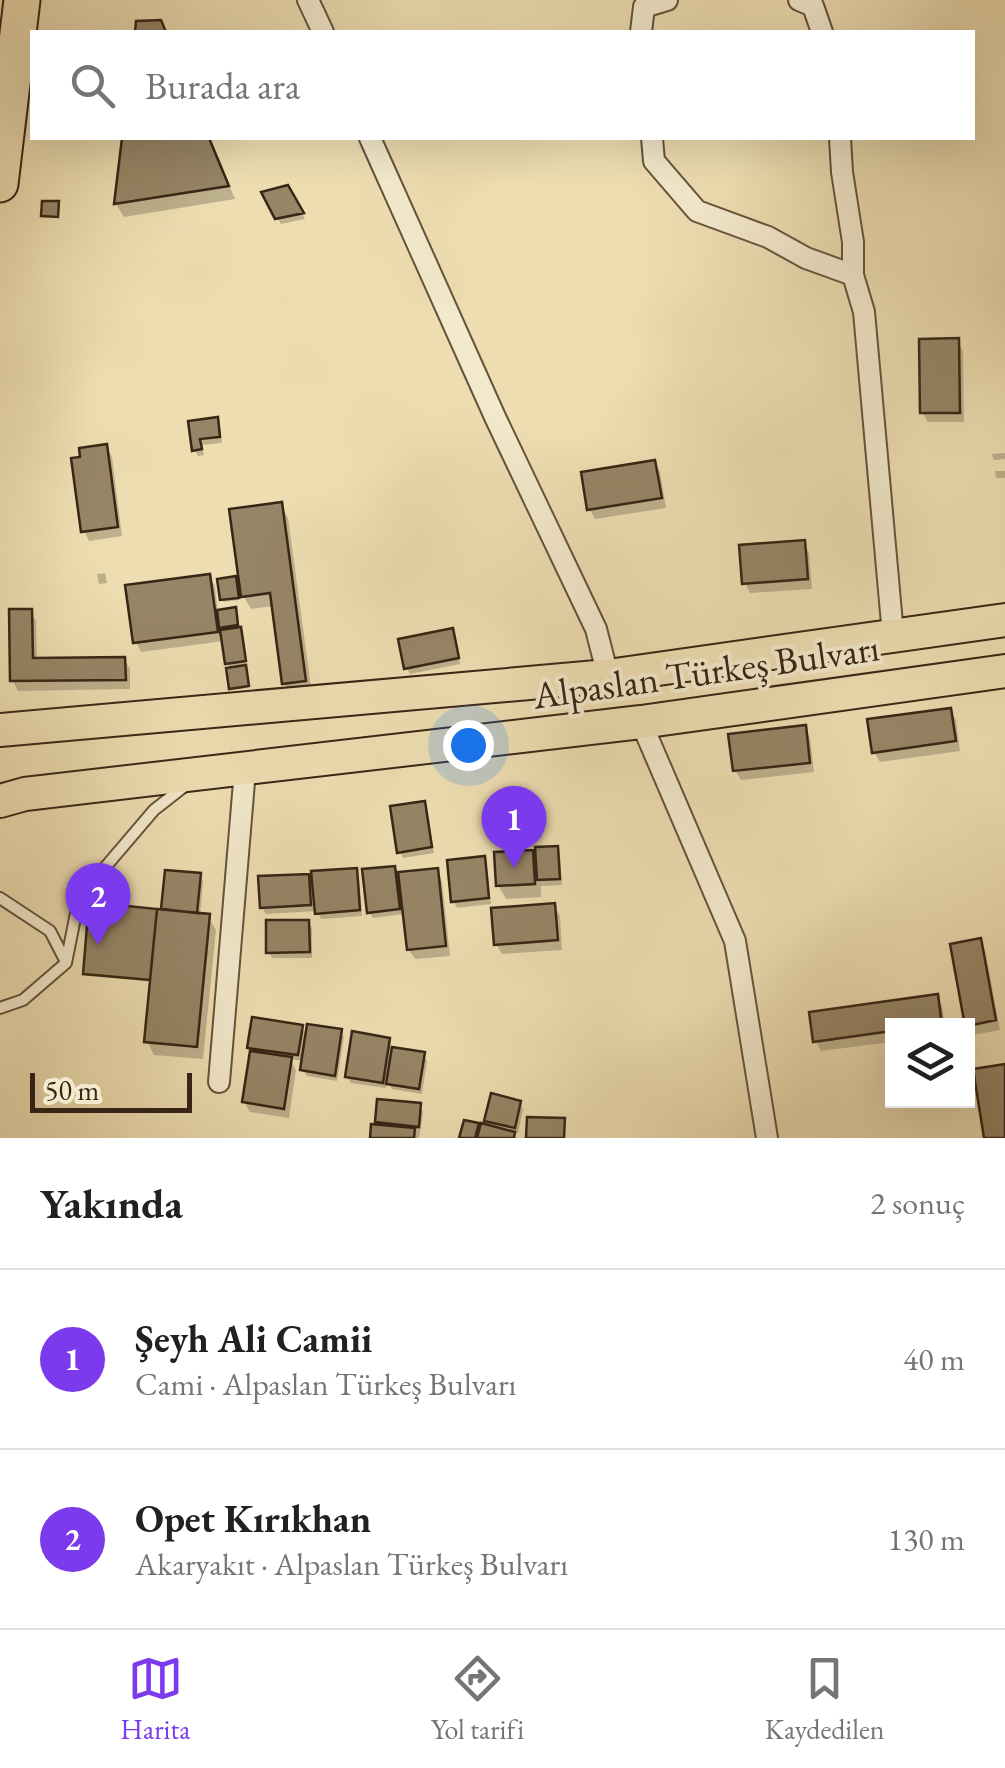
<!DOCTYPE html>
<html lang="tr">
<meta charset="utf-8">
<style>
:root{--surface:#fff;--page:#f6f6f6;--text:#202124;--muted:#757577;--line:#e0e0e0;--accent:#7c3aed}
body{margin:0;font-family:"EB Garamond",serif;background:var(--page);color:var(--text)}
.controls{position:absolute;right:30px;bottom:30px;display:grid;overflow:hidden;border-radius:0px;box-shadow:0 10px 40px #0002}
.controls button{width:90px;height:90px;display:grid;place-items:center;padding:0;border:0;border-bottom:2px solid var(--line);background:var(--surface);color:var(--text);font:50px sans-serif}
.scale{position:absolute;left:30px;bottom:25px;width:162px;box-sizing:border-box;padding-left:10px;border:5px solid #382515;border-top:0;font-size:28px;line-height:35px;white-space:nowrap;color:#382515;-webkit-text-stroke:8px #f3e9cc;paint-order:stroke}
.you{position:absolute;left:468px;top:745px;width:35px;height:35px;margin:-25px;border:8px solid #fff;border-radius:50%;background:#1a73e8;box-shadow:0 0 0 15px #1a73e833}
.badge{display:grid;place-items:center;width:65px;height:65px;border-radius:50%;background:var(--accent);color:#fff;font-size:32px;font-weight:700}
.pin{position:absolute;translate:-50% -82px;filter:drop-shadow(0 2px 5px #0008)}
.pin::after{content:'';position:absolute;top:52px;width:35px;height:30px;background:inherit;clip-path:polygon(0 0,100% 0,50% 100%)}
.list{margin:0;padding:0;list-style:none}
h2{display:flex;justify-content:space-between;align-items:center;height:130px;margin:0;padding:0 40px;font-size:42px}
h2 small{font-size:32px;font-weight:400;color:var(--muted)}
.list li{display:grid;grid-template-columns:65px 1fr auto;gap:30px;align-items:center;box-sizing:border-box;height:180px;padding:0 40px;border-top:2px solid var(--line)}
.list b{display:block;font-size:38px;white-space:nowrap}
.list p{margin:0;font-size:32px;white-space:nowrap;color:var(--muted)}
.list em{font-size:32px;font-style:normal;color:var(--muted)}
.icon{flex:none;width:55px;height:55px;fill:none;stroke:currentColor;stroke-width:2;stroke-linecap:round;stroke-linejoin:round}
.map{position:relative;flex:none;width:1005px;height:1138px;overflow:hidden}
.search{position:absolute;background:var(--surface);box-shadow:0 10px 40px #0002;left:30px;right:30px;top:30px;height:110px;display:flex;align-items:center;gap:25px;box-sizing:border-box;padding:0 35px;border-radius:0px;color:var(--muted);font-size:38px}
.sheet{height:490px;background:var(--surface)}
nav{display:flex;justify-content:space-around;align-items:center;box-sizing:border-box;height:140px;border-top:2px solid var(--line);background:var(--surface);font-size:28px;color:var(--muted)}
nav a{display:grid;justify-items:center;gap:5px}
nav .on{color:var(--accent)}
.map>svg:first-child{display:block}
.shadow{fill:#0003}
.building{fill:#968566;stroke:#382515;stroke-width:2.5}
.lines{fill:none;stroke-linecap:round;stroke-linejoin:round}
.service-casing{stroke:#65533c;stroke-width:14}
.minor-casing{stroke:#65533c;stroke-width:24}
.primary-casing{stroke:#382515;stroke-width:36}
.trunk-casing{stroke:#382515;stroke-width:39}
.service{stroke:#f3e9cc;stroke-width:10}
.minor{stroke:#f3e9cc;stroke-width:20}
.primary{stroke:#edddb1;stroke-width:32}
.trunk{stroke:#edddb1;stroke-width:35}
.labels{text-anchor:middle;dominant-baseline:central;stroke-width:8;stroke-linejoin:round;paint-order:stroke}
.street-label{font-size:38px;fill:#382515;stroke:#f3e9cc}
</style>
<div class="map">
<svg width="1005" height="1138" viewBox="0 0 1005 1138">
<rect width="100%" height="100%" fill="#edddb1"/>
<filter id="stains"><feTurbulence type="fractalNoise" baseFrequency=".002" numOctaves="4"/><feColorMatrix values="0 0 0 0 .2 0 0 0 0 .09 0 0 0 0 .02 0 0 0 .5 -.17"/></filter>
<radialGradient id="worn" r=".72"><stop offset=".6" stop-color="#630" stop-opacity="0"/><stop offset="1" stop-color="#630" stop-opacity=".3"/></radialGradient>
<path class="shadow" d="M124 138H209L235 199 124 217 116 204Z
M287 188 305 219 281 224 265 194Z
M957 341 963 351 964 422H928L922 412Z
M217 420 220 426 222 443 202 445 204 455 198 456 195 450 191 423Z
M106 447 112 457 122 536 89 541 84 531Z
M1005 453V459L994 460 993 458 992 454Z
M654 462 660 472 666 508 595 519 590 510Z
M995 471H1005V478H996Z
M280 504 288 518 312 694 292 697 284 683 274 606 251 609 237 585 239 600 223 602 222 599 235 579 242 592Z
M803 543 809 553 812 589 750 593 745 583Z
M105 573 107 583 99 584 97 574Z
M209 576 215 586 218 612H236L238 630 244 636 248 688 233 690 231 688V670L227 663 224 641 141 652 136 642Z
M31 612 36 621 37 661 124 659 130 669V689L18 691 13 681Z
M451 631 455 637 460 664 410 674 407 668Z
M950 711 956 720 960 751 880 762 874 752Z
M805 728 810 738 814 772 741 780 735 770Z
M423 803 427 810 434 853 403 858 400 852Z
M556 849 560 855 562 885 541 886V897L506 899 498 885 532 853 538 864Z
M483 859 487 865 491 904 457 908 454 902Z
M394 868 398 875 436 871 442 881 450 956 415 959 409 950 405 914 373 918 369 912Z
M355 870 359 876 362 916 321 919 317 911 266 914 262 908 307 876 316 891Z
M167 872 200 875 203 882 200 915 208 916 216 930 203 1059 154 1055 147 1041 153 982 87 975 85 973 156 911 160 915 164 912Z
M554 906 560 916 562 950 502 954 496 944Z
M308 922 312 928V958H272L269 952Z
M979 940 985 950 1000 1030 973 1035 968 1026Z
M936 996 942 1006 945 1026H892V1042L821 1051 816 1042Z
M301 1027 308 1038 340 1031 344 1037 337 1081 307 1076 303 1070 304 1061 290 1059 296 1070 289 1118 250 1112 244 1102 252 1052 250 1047Z
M389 1040 392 1050 423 1054 427 1061 422 1094 392 1089 387 1081 386 1088 351 1083 347 1077Z
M379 1101 420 1106 423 1112 419 1138H373L374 1126 377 1127Z
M520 1103 523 1109 518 1133 512 1132 516 1138H462L465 1123 477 1125 481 1132 492 1128 487 1120Z"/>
<path class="building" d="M161 20 166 32H135L136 21Z
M122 138H209L229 186 114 204Z
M288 185 304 213 275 219 261 192Z
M42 201H59L58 217 41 216Z
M959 338 960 413H920L919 339Z
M218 417 220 437 200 439 202 449 192 451 188 421Z
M107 444 118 527 81 532 71 458 80 457 79 448Z
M655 460 662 498 587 510 581 472Z
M282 502 306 681 282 684 270 593 241 597 229 509Z
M805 540 808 579 742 584 739 545Z
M210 574 218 632 133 643 125 585Z
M236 576 239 598 220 600 217 579Z
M236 607 238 625 219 628 217 610Z
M9 609H32L33 658 125 657 126 680 10 681Z
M241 627 246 661 225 664 220 630Z
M453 628 459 658 404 669 398 639Z
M246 665 249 686 229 689 226 668Z
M951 708 956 741 872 753 867 719Z
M806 725 810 763 733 771 728 734Z
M425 801 432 847 397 853 390 806Z
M558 846 560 879 537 880 535 847Z
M533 850 535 884 496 886 494 852Z
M485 856 489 898 451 902 447 860Z
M395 866 400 909 367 913 362 869Z
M357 868 360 910 315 914 311 871Z
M438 868 446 946 407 950 398 872Z
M165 870 201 873 197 913 161 909Z
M309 874 311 905 260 908 258 876Z
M89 902 157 909 150 980 83 974Z
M555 903 558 940 494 945 491 908Z
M157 909 210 914 197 1047 144 1042Z
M266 920H309L310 952 266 953Z
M981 938 996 1020 968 1026H965L950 944Z
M938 994 942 1025 892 1026V1031L813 1042 809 1012Z
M252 1017 303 1025 298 1055 247 1048Z
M307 1024 342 1029 335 1076 300 1070Z
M352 1031 390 1038 383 1083 345 1077Z
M392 1047 425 1052 419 1089 386 1084Z
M250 1051 292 1057 284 1109 242 1102Z
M1005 1064V1138H984L973 1069Z
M491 1093 521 1101 515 1128 484 1121Z
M377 1099 421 1103 419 1127 375 1122Z
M527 1117 565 1118 564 1138H526Z
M464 1120 479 1123 475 1138H459Z
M481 1123 515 1132 514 1138H477Z
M371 1124 415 1128 414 1138H370Z"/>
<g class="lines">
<g class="service-casing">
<path id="service" d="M0 898 50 931 66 962
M0 1008 23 1000 66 963 79 898 154 810 186 785"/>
</g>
<g class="minor-casing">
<path id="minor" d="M308 0 323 32
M799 0 813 6 822 32
M641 32 644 7 667 0
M370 138 495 417 596 629 608 676
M652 138 654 161 697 211 768 237 806 258 853 275
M840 138 842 172 853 242V275L864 312 893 635
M641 722 735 941 767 1138
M219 1082 245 770"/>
</g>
<g class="primary-casing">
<path id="primary" d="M0 730 608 676 1005 620
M0 801 25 794 641 722 1005 671"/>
</g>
<g class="trunk-casing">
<path id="trunk" d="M0 184 22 0"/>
</g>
<use href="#service" class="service"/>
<use href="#minor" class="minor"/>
<use href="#primary" class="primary"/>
<use href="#trunk" class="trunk"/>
</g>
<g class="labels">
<g class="street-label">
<text transform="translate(706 671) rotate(-8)">Alpaslan Türkeş Bulvarı</text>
</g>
</g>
<rect width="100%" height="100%" filter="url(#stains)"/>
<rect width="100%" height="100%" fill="url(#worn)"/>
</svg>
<div class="controls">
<button><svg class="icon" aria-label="layers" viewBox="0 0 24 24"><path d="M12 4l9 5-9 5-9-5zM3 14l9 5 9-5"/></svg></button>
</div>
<div class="scale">50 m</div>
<div class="you"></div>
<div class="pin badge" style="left:514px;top:868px">1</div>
<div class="pin badge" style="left:98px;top:945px">2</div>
<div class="search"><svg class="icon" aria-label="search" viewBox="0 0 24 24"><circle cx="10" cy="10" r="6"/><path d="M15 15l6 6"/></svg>Burada ara</div>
</div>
<section class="sheet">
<h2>Yakında<small>2 sonuç</small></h2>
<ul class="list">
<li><span class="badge">1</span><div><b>Şeyh Ali Camii</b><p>Cami · Alpaslan Türkeş Bulvarı</p></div><em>40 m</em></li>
<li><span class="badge">2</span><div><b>Opet Kırıkhan</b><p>Akaryakıt · Alpaslan Türkeş Bulvarı</p></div><em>130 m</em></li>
</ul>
</section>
<nav>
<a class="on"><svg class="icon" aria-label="map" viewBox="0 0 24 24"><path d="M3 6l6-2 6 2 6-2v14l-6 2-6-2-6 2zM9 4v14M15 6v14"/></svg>Harita</a>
<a><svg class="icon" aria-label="directions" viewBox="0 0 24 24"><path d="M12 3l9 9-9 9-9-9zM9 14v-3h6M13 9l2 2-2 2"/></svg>Yol tarifi</a>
<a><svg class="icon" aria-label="saved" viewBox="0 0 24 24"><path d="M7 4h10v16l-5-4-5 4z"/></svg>Kaydedilen</a>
</nav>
